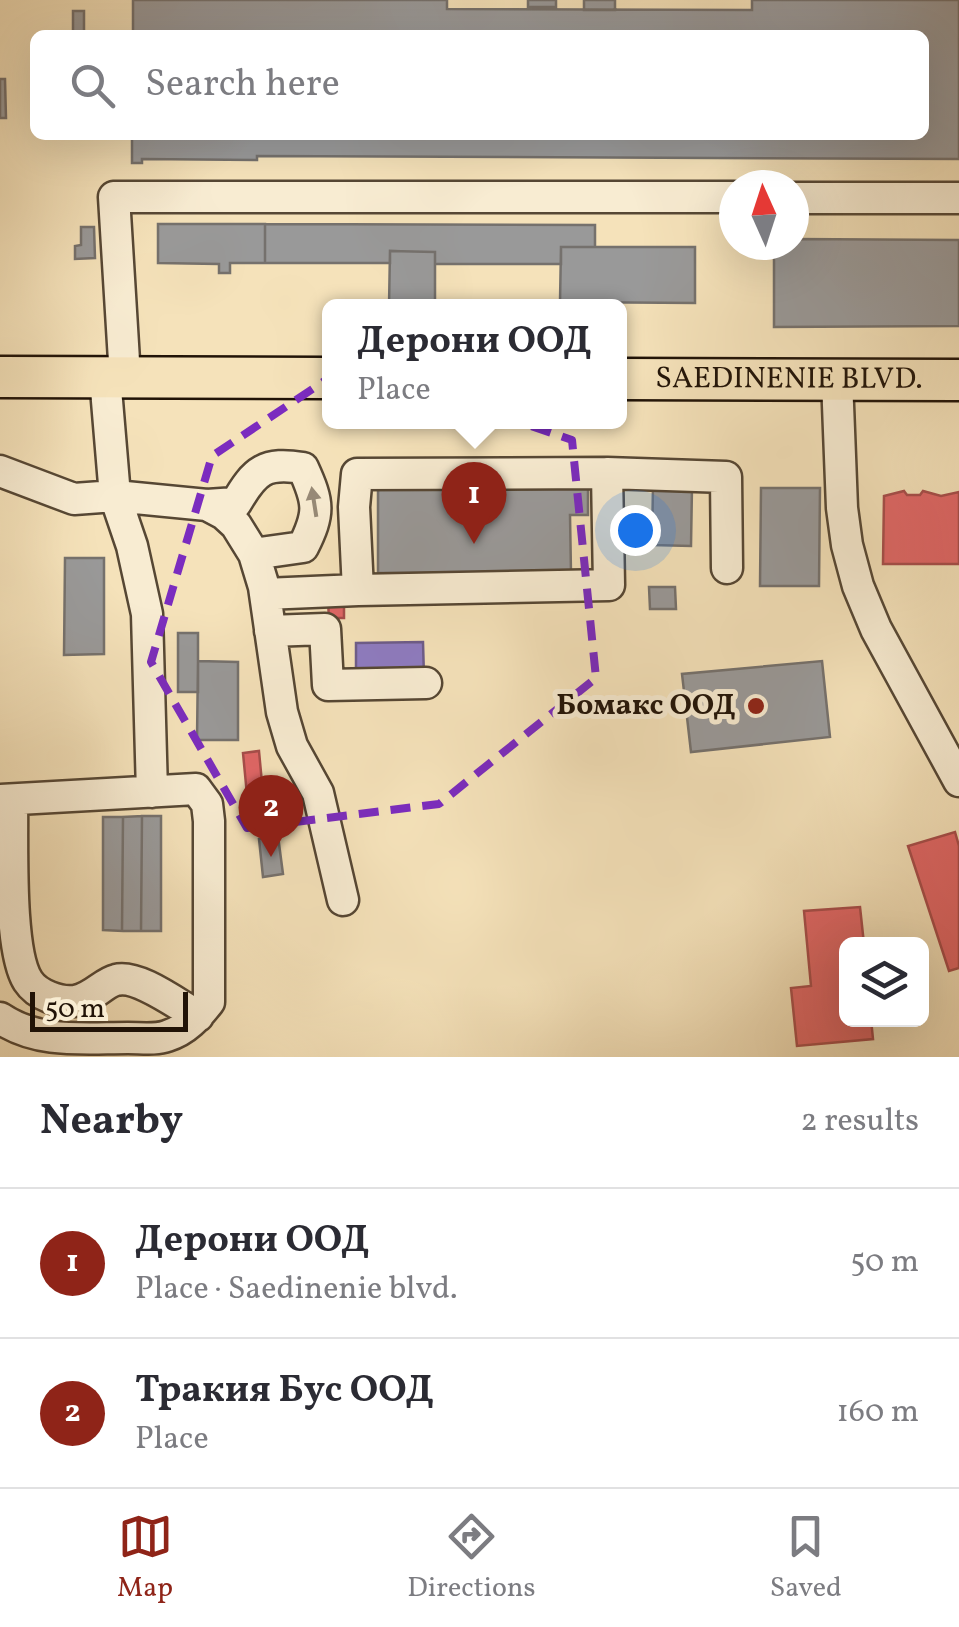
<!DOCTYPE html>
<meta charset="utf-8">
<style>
:root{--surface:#fff;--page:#f2f2f3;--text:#2b2b33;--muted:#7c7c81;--line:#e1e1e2;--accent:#8f2418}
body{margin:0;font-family:Vollkorn,serif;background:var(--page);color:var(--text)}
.controls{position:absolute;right:30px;bottom:30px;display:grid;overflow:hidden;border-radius:15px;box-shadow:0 10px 40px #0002}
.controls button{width:90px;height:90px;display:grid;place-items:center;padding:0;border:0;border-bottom:2px solid var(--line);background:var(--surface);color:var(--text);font:50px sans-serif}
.compass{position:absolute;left:719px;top:170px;width:90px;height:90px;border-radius:50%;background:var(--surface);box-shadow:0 10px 40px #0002;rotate:357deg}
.scale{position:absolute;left:30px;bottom:25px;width:158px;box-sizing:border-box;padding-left:10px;border:5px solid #211307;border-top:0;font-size:28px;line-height:35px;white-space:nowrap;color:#211307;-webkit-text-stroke:8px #f8ecd2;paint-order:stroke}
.you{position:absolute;left:635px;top:530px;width:35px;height:35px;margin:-25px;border:8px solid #fff;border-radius:50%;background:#1a73e8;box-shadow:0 0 0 15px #1a73e833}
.badge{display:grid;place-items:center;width:65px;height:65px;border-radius:50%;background:var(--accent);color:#fff;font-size:32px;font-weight:700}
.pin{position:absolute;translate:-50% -82px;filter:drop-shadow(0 2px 5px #0008)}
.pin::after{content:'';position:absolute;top:52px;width:35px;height:30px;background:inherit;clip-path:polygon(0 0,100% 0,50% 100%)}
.popup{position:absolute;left:322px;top:299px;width:305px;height:130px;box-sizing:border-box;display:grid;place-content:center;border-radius:15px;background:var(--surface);filter:drop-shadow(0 2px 8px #0005);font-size:32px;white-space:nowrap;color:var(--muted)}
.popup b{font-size:38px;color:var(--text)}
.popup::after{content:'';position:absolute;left:50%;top:100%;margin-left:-20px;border:20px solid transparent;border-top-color:var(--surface)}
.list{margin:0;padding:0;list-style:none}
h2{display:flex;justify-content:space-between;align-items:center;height:130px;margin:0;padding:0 40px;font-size:42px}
h2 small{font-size:32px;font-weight:400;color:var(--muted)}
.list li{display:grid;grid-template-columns:65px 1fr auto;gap:30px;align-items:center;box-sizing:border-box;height:150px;padding:0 40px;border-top:2px solid var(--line)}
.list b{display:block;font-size:38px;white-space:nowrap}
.list p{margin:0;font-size:32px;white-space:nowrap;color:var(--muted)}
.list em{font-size:32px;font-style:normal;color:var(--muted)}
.icon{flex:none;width:55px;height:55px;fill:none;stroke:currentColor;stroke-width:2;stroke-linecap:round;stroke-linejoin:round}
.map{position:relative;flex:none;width:959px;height:1057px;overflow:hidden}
.search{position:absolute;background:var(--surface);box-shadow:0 10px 40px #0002;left:30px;right:30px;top:30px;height:110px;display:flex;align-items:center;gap:25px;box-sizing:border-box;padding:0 35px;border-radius:15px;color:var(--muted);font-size:38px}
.sheet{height:430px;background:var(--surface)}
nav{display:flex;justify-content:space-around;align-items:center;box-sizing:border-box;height:140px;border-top:2px solid var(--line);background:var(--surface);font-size:28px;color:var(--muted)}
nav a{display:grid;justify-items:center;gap:5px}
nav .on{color:var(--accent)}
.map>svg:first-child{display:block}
.shops{fill:#e06666;stroke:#a74d4a;stroke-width:2.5}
.offices{fill:#8e7cc3;stroke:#6d5c8b;stroke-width:2.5}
.industry{fill:#999;stroke:#75716d;stroke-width:2.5}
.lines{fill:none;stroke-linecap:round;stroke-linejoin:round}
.minor-casing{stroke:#564734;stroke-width:35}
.major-casing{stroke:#211307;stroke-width:45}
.minor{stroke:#f8ecd2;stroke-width:30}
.major{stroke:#f5e2ba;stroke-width:40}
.oneway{fill:#978a77}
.marked{fill:none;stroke:#7b2cbf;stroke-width:8;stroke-dasharray:20 12;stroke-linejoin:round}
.poi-dot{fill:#8f2418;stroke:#f8ecd2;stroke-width:4}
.labels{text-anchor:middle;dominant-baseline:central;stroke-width:10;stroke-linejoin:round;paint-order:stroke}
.street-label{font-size:30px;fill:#211307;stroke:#f8ecd2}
.poi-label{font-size:30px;font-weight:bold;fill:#211307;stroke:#f8ecd2;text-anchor:end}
</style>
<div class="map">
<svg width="959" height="1057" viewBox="0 0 959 1057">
<rect width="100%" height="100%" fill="#f5e2ba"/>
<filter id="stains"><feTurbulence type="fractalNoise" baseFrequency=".002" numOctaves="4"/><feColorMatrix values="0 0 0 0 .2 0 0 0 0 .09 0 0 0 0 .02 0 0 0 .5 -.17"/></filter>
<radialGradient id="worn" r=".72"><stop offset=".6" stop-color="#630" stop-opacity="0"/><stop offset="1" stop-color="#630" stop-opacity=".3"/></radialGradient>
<path class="shops" d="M904 491 907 495H920L923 491 941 496 959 492V564H883L884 496Z
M344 601V618H329L328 602Z
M259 751 265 815 249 816 243 753Z
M955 832 959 846V968L949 971 908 846Z
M860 907 864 944H846V1019H871L873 1039 797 1046 791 988 811 986 804 911Z"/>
<path class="offices" d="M423 642 424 677H356V643Z"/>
<path class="industry" d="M133 0H447V9L752 10V0H959V159L257 156V160L142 159V163H132V135H924V35H133Z
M528 0H556V7H528Z
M584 0H615V10H584Z
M73 11H84V32H73Z
M0 79H5L6 118H0Z
M158 224H265V263H230V273H219V264L158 263Z
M265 224 595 225V247H561V264H435V252L390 251V263H265Z
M81 227H94L95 258 75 259V246L81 245Z
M794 239 959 240V326L774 327V245H794Z
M561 247H695V303L560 302Z
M390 251 435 252V306H389Z
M653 485 692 487 691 546 652 545Z
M378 486H588V515H570L571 573H378Z
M761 488H820L819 586H760Z
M65 558H104V654L64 655Z
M649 587H675L676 609H650Z
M178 633H198V692H178Z
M198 661 238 662V740H197Z
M822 661 830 737 691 752 682 674Z
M142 816 141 931H122L123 817Z
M142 816H161V931H141Z
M103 817H123L122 931 103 930Z
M278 836 283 874 263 877 259 839Z"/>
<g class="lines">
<g class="minor-casing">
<path id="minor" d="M794 198H959
M105 377 115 496 132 546 147 614 152 792
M125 377 114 197H734
M837 379 842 508 847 545 858 586 876 629 959 781
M0 471 74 499 115 496 207 505 224 514 236 525 254 554 264 587 282 712 292 746 318 793 343 900
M607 473 726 477 727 568
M207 505 236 503C255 470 265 462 303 468 319 503 320 513 303 547L254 554
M265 594 358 590 354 507 357 474 607 473 609 585 358 590
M270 631 325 629 328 685 426 683
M0 800 196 789 207 804 209 821V1002C197 1017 186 1030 167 1036 156 1040 141 1038 128 1038 84 1038 38 1044 0 1018
M12 800C13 841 8 950 28 981 37 995 60 1003 75 1001 93 998 103 983 116 980 138 974 178 1005 198 1016"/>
</g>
<g class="major-casing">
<g id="major">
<path d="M0 377 329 378"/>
<path id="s1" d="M619 379 959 380"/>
</g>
</g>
<use href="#minor" class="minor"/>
<use href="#major" class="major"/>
</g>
<defs><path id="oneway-solid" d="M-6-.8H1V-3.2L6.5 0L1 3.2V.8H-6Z" transform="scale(2.5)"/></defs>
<use class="oneway" href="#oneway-solid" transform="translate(314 502) rotate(-99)"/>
<path class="marked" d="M350 364 572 440 596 678 439 804 247 828 151 662 212 456Z"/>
<circle class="poi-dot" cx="756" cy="706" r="10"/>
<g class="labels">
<g class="street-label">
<text stroke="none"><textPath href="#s1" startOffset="170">SAEDINENIE BLVD.</textPath></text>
</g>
<g class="poi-label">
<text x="736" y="706">Бомакс ООД</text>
</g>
</g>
<rect width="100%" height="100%" filter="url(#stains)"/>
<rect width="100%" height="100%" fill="url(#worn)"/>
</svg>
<div class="controls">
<button><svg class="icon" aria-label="layers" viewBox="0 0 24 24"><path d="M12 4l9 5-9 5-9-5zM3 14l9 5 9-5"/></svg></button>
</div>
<svg class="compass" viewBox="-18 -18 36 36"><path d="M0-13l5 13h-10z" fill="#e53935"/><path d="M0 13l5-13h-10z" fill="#7c7c81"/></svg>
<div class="scale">50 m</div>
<div class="you"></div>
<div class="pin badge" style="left:474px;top:544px">1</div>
<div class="popup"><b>Дерони ООД</b>Place</div>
<div class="pin badge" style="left:271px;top:857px">2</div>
<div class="search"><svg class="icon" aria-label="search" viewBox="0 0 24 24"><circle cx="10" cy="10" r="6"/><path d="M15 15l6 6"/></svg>Search here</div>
</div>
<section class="sheet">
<h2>Nearby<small>2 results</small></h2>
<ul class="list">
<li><span class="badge">1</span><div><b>Дерони ООД</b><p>Place · Saedinenie blvd.</p></div><em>50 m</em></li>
<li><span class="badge">2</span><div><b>Тракия Бус ООД</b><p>Place</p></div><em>160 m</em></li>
</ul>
</section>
<nav>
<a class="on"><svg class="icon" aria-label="map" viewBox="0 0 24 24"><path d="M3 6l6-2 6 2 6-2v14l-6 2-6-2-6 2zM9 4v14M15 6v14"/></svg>Map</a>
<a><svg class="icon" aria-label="directions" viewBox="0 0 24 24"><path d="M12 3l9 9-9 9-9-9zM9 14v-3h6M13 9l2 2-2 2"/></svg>Directions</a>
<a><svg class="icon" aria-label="saved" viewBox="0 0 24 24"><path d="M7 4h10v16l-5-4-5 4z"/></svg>Saved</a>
</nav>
